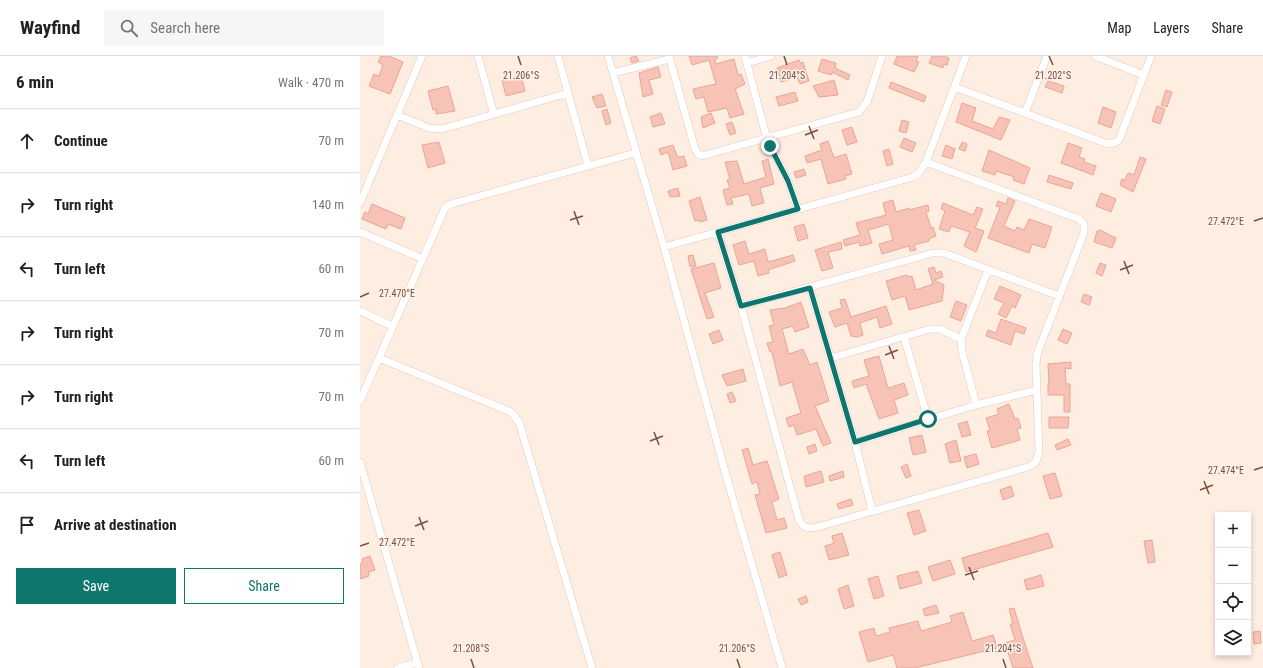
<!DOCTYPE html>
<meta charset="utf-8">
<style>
:root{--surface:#fff;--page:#f6f6f6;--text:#202124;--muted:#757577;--line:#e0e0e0;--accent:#0f766e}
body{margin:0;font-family:"Roboto Condensed",sans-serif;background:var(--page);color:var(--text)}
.controls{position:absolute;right:12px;bottom:12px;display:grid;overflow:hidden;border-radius:0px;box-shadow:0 2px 6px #0003}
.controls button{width:36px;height:36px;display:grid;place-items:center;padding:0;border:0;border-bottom:1px solid var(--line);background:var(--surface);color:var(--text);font:20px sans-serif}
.stop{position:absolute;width:12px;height:12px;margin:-9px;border:3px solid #0f766e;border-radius:50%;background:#fff}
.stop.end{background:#0f766e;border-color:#fff;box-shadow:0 1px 4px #0008}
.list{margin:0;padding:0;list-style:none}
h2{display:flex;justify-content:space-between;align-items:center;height:52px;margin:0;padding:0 16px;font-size:17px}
h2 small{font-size:13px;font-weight:400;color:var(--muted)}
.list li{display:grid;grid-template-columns:26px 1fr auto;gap:12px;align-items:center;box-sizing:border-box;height:64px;padding:0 16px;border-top:1px solid var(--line)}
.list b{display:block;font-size:15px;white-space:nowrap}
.list em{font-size:13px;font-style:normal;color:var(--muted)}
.actions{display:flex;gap:8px;padding:12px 16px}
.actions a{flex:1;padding:9px 0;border:1px solid var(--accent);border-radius:0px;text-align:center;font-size:14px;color:var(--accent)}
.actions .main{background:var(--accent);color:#fff}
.icon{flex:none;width:22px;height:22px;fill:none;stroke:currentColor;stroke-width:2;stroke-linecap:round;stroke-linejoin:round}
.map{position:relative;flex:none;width:903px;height:612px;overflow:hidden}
header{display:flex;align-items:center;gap:24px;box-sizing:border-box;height:56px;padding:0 20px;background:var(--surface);border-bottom:1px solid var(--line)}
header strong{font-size:19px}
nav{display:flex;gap:22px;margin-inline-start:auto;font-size:14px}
.search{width:280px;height:36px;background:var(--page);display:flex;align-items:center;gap:10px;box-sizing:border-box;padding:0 14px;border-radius:0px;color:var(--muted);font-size:15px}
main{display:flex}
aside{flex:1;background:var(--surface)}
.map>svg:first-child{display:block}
.building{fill:#f6c3b6;stroke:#eaa595}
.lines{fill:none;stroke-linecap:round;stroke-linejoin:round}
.minor-casing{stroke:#e5c9be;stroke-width:8}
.minor{stroke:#fff;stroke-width:7}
.route{stroke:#0f766e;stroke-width:5}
.ticks{fill:none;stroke:#784e45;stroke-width:1.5}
.ticks-label{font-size:10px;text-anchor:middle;fill:#784e45;stroke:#fff2e9;stroke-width:3;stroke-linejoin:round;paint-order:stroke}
</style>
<header>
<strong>Wayfind</strong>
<div class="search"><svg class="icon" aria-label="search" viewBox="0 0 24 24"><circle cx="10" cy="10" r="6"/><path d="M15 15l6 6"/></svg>Search here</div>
<nav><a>Map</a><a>Layers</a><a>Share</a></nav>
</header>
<main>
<aside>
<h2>6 min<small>Walk · 470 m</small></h2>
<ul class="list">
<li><svg class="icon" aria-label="ahead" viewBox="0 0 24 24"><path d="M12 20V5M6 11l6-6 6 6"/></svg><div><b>Continue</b></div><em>70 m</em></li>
<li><svg class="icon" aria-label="right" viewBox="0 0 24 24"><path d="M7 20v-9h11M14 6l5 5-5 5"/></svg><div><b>Turn right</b></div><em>140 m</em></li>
<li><svg class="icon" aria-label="left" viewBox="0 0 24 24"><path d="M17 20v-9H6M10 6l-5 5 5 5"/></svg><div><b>Turn left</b></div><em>60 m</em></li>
<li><svg class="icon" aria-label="right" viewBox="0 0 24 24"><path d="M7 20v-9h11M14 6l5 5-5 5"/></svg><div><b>Turn right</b></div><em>70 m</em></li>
<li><svg class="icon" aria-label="right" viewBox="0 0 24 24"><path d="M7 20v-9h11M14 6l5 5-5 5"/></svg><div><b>Turn right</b></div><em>70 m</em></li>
<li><svg class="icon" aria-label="left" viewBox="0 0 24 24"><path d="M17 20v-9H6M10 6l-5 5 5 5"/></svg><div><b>Turn left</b></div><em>60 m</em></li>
<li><svg class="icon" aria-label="arrive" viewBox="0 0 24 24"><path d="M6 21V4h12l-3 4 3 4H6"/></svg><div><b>Arrive at destination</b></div></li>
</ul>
<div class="actions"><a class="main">Save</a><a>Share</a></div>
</aside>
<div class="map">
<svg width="903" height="612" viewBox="0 0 903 612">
<rect width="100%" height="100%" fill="#feede1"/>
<path class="building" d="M21 0H29L43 6 30 38 9 30 14 18 19 20 23 9 18 6Z
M276 0 279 5 272 7 270 2Z
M329 0H357L358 2 355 3 356 8 374 3 378 19 381 18 385 28 375 33 384 58 370 62 367 52 348 56 344 41 336 43 333 33 356 28 349 4 332 9Z
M537 0H558L556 5 559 6 554 16 534 8Z
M572 0H584L589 2 587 9 584 8 583 12 569 7Z
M462 3 476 7 475 12 490 19 488 24 472 16V19L458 15Z
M439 4 440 7 443 6 449 25 440 28 437 21 421 26 417 12Z
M298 11 301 21 289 24 293 38 283 41 279 17Z
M161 20 165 35 146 40 142 24Z
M474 24 478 39 459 41 453 30Z
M688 25 704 30 702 37 685 31Z
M531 26 566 40 564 46 529 32Z
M88 30 95 55 76 58V53L73 54 68 35Z
M806 34 812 36 807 51 801 49Z
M435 36 438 45 419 50 416 41Z
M242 38 246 50 237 52 232 41Z
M602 47 616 52 612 65 633 73 639 61 650 64 641 84 596 66Z
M797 50 805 53 800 68 792 65Z
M743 51 756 56 751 72 738 67Z
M247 53 251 67 246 69 242 55Z
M301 57 305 68 293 71 290 61Z
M351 57 355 67 343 72 341 61Z
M542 64 549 66 546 77 539 75Z
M372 66 376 77 370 79 366 68Z
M492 71 497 86 487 89 482 74Z
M544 82 556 87 552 96 540 91Z
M468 85 474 102 486 98 492 118 485 120 486 123 468 128 461 103 447 107 445 100 462 94 460 88Z
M79 86 85 107 68 112 62 89Z
M602 86 607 88 605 95 599 93Z
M708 87 722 92 719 101 725 103 724 106 736 110 733 119 701 107Z
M313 89 317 100 319 101 324 100 327 110 313 114 308 96 301 99 299 93Z
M586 89 595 93 592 103 582 100Z
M529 93 533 108 527 110 523 95Z
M629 94 670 112 664 128 653 124 654 121 636 115 635 119 622 115Z
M780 101 786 103 773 136 760 129 762 123 765 124 768 117 774 119Z
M408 103 414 128 400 132 404 147 392 150 389 138 371 142 373 148 367 149 363 134 370 132 367 124 370 123 365 106 377 105 384 128 406 121 402 105Z
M444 113 446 119 436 122 434 116Z
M689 119 713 127 711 133 687 126Z
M318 132 320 140 310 141 308 135Z
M741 137 756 143 751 156 736 150Z
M340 141 347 164 340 166 339 164 335 165 329 145Z
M648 142 655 145 644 170 655 175 657 171 664 174 669 163 692 171 685 192 672 188 669 197 628 182 640 151 636 150 638 145 646 148Z
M533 144 536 156 549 152V154L568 149 569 155 566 156 571 172 573 171 576 180 569 183V185L554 189 556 194 550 195 549 190 522 198 519 188 533 184 529 168 508 174 512 187 500 190 499 186 485 190 483 184 500 179 496 167 526 159 523 147Z
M583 147 613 159 617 151 623 153 615 172 624 175 616 196 604 190 610 176 591 170 589 176 579 173 585 155 581 153Z
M12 148 45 162 41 173 28 168 26 173 2 163 5 156 8 158Z
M444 168 448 182 438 185 434 171Z
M740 174 756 182 752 192 734 186 737 175Z
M385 185 389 198 405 193 408 206 433 199 435 205 408 214 409 217 398 220 394 205 379 209 373 189Z
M481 186 482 193 468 196 473 212 462 215 455 194Z
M333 199 336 210 330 211 328 200Z
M354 207 361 232 345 237 354 261 347 263 331 213Z
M740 207 746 209 742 220 736 217Z
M574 211 576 217 581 215 583 221 574 224 584 229 582 245 549 254 545 240 532 244 526 225 547 219 548 221 552 220 556 234 573 228 568 213Z
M640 230 661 239 655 252 652 250 646 262 638 258 644 247 634 243Z
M724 238 732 241 729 249 721 246Z
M485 243 491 261 526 250 532 268 520 272 517 261 500 267 503 279 498 281 491 280 487 267 475 271 469 256 482 252 480 244Z
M596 245 607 249 601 265 590 261Z
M441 246 449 271 435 276 433 270 422 273 429 298 443 293 450 309 457 306 469 345 455 350 471 387 463 390 456 373 437 379 434 369 429 371 426 362 441 357 437 343 432 326 420 330 412 296H410L407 287 413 286 409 270 414 269 410 254 425 252Z
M641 263 666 272 664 278 655 275 651 289 626 280 628 274 636 277Z
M703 273 712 277 707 288 698 284Z
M359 274 363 284 353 288 349 278Z
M519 300 528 332 544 327 548 339 534 344 538 357 519 363 506 328 494 332 492 325 509 320 504 304Z
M711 306V313L705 312 706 328H710V356H704V339H688V328H689L688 308Z
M383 313 386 325 367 330 362 319Z
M372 336 376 345 370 347 367 338Z
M649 348 655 363 658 362 661 372 657 373 660 384 632 392 627 375 630 374 626 362 639 358 637 353Z
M689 361H709L708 372H689Z
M607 365 611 379 602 381 598 368Z
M562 379 566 396 553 399 549 382Z
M708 383 711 389 697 394 695 389Z
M596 384 601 405 590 407 585 388Z
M455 388 457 395 449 398 447 391Z
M388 392 393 409 407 405 419 443 412 446 417 464 424 462 427 472 406 477 395 439 400 438 397 426 392 428 382 394Z
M616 398 619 408 607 412 604 401Z
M547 408 551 420 546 422 541 411Z
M461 415 464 426 446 431 444 420Z
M483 415 484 421 470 425 469 420Z
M695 417 702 440 690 443 683 420Z
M651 430 654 440 643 444 640 434Z
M491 443 493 449 479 453 477 448Z
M559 454 566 475 554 479 547 457Z
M482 477 489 499 469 504 465 490 474 487 472 480Z
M688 477 693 491 606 516 602 502Z
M792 484 795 506 788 507 784 485Z
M420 496 427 519 419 522 412 499Z
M10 500 15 514 8 516 9 520 0 523V508L3 506 2 503Z
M590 504 595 518 573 525 568 511Z
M558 515 562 527 540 533 537 520Z
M681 519 684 530 667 534 664 524Z
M518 520 524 540 514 543 508 523Z
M488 529 494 550 484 553 478 533Z
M446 540 448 546 441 549 438 543Z
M576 549 579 557 565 560 563 553Z
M654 552 663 582 673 612H653L645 587 655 584 650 568H653L649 553Z
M603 556 612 585 633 579 637 592 555 612H537L533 599 508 606 499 576 514 572 516 580 530 576 529 572 558 565 561 575 592 566 590 560Z
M900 575 901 587 894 588 893 576Z"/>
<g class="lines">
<g class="minor-casing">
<path id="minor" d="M118 0 134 58
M198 0 228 110
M248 0 304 191 366 419 422 612
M309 0 335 93 338 98 342 100 499 56 507 46 522 0
M385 0 407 83 428 125 438 153
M735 0 784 19
M387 7 411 0
M253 17 309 3
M595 31 748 88 754 87 759 84 791 0
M665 57 687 0
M37 59 69 72 82 73 208 37
M0 147 62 0
M0 176 61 202
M358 176 381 250 439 464C443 471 446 472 454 472L668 411 676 406 679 396 676 308 678 295 724 177V168L719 163 566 106
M304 191 553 121 559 117 566 106 606 0
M450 232 495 386 512 454
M381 250 573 197H584L699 240
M0 255 32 270
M544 281 568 363
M19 302 151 356 159 366 232 612
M471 302 570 273H580L601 283
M0 345 85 152 91 148 275 97
M616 349 602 295 601 283 628 214
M495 386 616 349 677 334
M0 406 59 612
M38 612 57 607"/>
</g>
<use href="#minor" class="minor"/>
</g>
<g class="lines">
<path class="route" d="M410 90 428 125 438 153 358 176 381 250 450 232 495 386 568 363"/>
</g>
<path class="ticks" d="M158 0 161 9M424 0 427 9M689 0 693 9M449 70 454 83M445 79 458 74M214 155 219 169M210 164 223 160M894 165 903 162M764 205 769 218M760 214 773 209M0 241 9 237M529 290 534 303M525 299 538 294M294 376 299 389M290 385 303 380M894 414 903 411M844 425 849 438M840 434 853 429M59 461 64 474M55 470 68 465M0 490 9 487M609 511 614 524M605 519 618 515M111 603 114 612M377 603 380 612M643 603 646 612"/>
<g class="ticks-label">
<text x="161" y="23">21.206°S</text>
<text x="427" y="23">21.204°S</text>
<text x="693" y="23">21.202°S</text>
<text x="866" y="169">27.472°E</text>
<text x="37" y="241">27.470°E</text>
<text x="866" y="418">27.474°E</text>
<text x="37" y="490">27.472°E</text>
<text x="111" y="596">21.208°S</text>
<text x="377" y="596">21.206°S</text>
<text x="643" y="596">21.204°S</text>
</g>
</svg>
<div class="controls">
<button>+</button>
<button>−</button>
<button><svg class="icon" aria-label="locate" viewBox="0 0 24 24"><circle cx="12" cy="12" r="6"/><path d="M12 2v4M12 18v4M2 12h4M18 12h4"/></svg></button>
<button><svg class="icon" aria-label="layers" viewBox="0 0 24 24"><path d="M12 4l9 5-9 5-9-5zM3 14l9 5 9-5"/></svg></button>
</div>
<div class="stop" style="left:568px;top:363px"></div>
<div class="stop end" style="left:410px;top:90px"></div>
</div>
</main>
